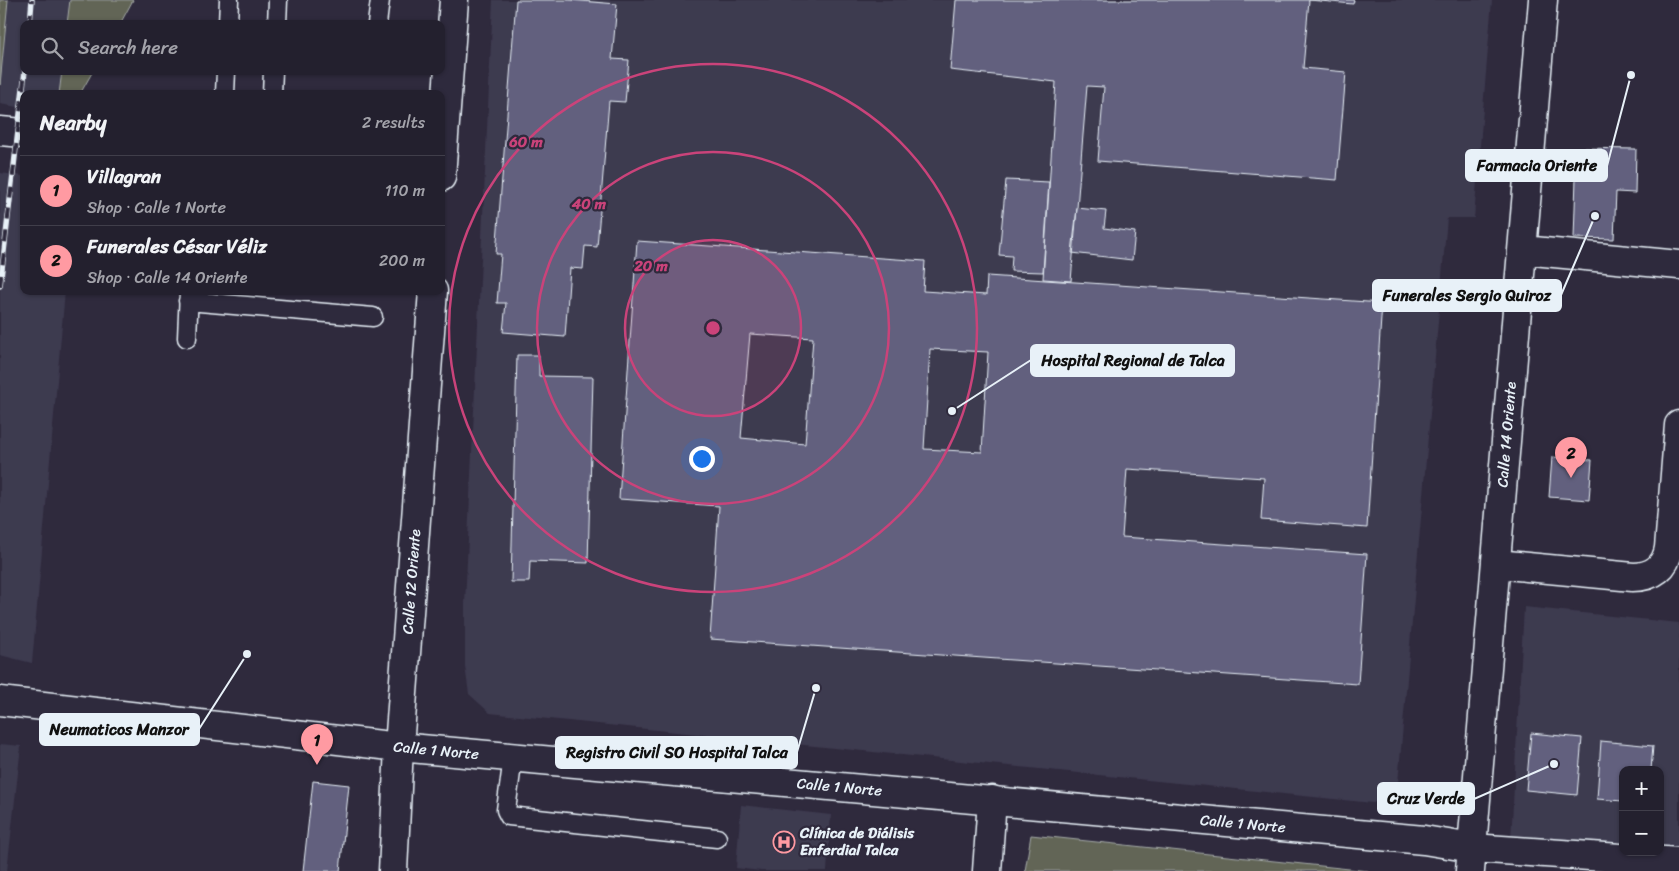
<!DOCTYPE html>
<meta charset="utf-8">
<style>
:root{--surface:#23202e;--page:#2f2d3a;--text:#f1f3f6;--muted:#a3a3aa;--line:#403e4a;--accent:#ff9aa2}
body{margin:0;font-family:Sriracha,sans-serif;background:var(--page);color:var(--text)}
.controls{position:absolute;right:15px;bottom:15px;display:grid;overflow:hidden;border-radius:10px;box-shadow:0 1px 4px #0004}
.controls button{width:45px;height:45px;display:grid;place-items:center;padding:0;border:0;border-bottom:1px solid var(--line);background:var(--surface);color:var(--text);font:25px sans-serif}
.you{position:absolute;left:701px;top:458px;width:18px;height:18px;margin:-12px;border:4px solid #fff;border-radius:50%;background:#1a73e8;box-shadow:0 0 0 8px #1a73e833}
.badge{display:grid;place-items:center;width:32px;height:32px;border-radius:50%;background:var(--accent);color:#111;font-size:16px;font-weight:700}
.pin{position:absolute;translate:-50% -41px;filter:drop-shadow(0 1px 2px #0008)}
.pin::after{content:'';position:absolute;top:26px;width:18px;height:15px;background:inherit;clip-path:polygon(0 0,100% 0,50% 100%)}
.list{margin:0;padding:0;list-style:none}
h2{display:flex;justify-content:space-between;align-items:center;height:65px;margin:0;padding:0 20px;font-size:21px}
h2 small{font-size:16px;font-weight:400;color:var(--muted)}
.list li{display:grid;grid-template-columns:32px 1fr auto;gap:15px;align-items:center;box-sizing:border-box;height:70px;padding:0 20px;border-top:1px solid var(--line)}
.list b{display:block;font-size:19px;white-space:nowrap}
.list p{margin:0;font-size:16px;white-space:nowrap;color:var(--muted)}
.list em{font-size:16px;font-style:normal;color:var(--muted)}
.icon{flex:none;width:28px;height:28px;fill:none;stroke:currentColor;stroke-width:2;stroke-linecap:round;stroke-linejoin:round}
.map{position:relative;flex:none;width:1679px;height:871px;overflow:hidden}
.search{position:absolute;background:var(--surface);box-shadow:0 1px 4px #0004;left:20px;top:20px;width:425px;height:55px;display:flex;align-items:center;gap:12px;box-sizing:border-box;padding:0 18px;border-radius:10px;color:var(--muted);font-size:19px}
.panel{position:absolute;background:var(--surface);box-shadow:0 1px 4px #0004;left:20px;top:90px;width:425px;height:205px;border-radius:10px}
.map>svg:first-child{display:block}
.built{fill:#3e3a50}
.green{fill:#626557;stroke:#a5aba8}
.building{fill:#62607e;stroke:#e8f1f8;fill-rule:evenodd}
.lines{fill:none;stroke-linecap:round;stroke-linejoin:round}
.lane-casing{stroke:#e8f1f8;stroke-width:21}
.street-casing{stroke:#e8f1f8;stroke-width:31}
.secondary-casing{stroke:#e8f1f8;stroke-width:31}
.lane{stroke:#2f2a3d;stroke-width:18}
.street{stroke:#2f2a3d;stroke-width:28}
.secondary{stroke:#2f2a3d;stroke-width:28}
.rail-casing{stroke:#e8f1f8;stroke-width:5.5}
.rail{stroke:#2f2a3d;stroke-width:4;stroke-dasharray:11;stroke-linecap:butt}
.ring{fill:none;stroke:#ca437a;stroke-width:2.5}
.labels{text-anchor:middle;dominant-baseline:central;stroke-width:4.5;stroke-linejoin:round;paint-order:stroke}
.street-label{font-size:15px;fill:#e8f1f8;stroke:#2f2a3d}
.poi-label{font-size:15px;font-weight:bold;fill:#e8f1f8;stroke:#2f2a3d;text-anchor:start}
.centre{fill:#ca437a;stroke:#2f2a3d;stroke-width:2.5}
.ring-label{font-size:15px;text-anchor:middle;font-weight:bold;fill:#ca437a;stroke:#2f2a3d;stroke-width:4.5;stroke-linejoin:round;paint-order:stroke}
.leader{fill:none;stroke:#e8f1f8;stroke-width:2}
.callout-dot{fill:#e8f1f8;stroke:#2f2a3d;stroke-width:2}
.callout{fill:#e8f1f8;stroke:#e8f1f8;stroke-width:2}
.callout-label{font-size:16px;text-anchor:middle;font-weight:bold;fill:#111}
</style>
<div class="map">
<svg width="1679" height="871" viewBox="0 0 1679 871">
<rect width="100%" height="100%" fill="#2f2a3d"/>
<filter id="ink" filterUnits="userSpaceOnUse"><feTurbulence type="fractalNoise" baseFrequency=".02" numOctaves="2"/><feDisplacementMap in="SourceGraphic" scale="10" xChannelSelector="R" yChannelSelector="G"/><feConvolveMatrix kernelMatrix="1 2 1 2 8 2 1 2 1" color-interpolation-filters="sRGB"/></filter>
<g filter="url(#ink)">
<path class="built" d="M0 0H84L82 24H24V71H76L62 94H24V108L0 104Z
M493 0H1492L1474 218H1447L1398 783 1388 796 1373 803 490 713 469 694 465 666V604Z
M0 173 24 176V291H65L32 663 0 655Z
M1524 607 1679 623V853L1660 852V770H1623V849L1511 840Z
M0 744 21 746 7 871H0Z
M741 805 831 815 827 871H761L736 868Z"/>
<path class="green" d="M0 0H8L0 85Z
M70 0H133L120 24H67Z
M62 71H93L80 94H59Z
M1031 835 1368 871H1025Z"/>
<path class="building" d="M516 0H569L617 4 612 59 629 60 625 102 609 101 597 247 585 246 583 269 570 268 565 337 503 332 506 303H497L501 254H496Z
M956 0H1354L1353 4 1309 0 1303 68 1346 72 1337 180 1098 161 1104 87 1087 86 1071 281 1043 279 1056 82 950 70Z
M1577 148 1636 149 1635 193 1616 192 1614 239 1574 238Z
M1006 180 1049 182 1043 272 1011 271 1012 256 999 255Z
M1077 208 1106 211 1104 228 1135 232 1132 260 1072 253Z
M637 241 925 261 923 291 986 295 987 276 1382 303 1367 528 1261 520 1264 478 1127 469 1122 537 1367 554 1358 684 710 639 719 506 619 499ZM750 334 813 338 805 444 741 438ZM930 349 988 352 982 452 924 449Z
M517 355H539V376L593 377 588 563 530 561 529 582H511Z
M1552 457 1592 460 1589 500 1549 497Z
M1531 733 1582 738 1577 795 1526 790Z
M1601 741 1653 746 1651 770H1623V801L1597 799Z
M313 781 349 785 340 871H303Z"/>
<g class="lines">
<g class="lane-casing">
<path id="lane" d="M228 24 229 0
M277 24 278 0
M377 24 380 0
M225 94 226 71
M272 94 273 71
M188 301 373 317
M187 338 189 291
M513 757 506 810 509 816 717 838"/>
</g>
<g class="street-casing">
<path id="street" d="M1523 250 1679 265
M1496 564 1633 577C1653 577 1666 567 1669 548L1679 425
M987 871 992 800"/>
</g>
<g class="secondary-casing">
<g id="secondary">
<path d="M0 131 24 133"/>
<path d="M441 177 454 0"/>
<path id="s1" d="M0 701 399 747 1424 840 1472 848 1679 862"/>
<path id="s2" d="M393 871 399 747 433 291"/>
<path id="s3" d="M1470 871 1543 0"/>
</g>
</g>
<use href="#lane" class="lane"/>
<use href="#street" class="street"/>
<use href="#secondary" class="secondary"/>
<g class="rail-casing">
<path id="rail" d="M30 24 32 0
M0 286 25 71"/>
</g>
<use href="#rail" class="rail"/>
</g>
</g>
<circle cx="713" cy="328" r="88" fill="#ca437a" fill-opacity=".12"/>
<g class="ring">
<circle cx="713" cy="328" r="88"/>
<circle cx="713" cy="328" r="176"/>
<circle cx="713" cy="328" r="264"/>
</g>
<defs>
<g id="hospital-ring" transform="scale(1.125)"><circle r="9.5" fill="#2f2a3d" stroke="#ff9aa2" stroke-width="1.5"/><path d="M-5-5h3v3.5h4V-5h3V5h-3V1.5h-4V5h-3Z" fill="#ff9aa2"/></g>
</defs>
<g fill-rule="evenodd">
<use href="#hospital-ring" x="784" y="842"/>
</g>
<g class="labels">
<g class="street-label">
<text stroke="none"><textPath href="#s3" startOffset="438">Calle 14 Oriente</textPath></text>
<text stroke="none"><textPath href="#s2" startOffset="290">Calle 12 Oriente</textPath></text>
<text stroke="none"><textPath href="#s1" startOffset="439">Calle 1 Norte</textPath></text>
<text stroke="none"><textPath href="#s1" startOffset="844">Calle 1 Norte</textPath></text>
<text stroke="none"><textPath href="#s1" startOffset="1249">Calle 1 Norte</textPath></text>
</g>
<g class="poi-label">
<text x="800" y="833">Clínica de Diálisis<tspan x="800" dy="17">Enferdial Talca</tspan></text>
</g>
</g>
<circle cx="713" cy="328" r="8" class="centre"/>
<g class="ring-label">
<text x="526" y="147">60 m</text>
<text x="589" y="209">40 m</text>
<text x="651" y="271">20 m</text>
</g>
<path class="leader" d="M1631 75L1607 166M1595 216L1561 295M952 411L1031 360M247 654L199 729M816 688L797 752M1554 764L1474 799"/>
<g class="callout-dot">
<circle cx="1631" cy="75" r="5"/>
<circle cx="1595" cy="216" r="5"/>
<circle cx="952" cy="411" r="5"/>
<circle cx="247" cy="654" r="5"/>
<circle cx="816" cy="688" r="5"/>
<circle cx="1554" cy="764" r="5"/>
</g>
<g class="callout">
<rect x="1466" y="150" width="141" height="31" rx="5"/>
<rect x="1373" y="280" width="188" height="31" rx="5"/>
<rect x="1031" y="345" width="203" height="31" rx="5"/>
<rect x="40" y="714" width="159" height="31" rx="5"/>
<rect x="556" y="737" width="241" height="31" rx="5"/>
<rect x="1378" y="783" width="96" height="31" rx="5"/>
</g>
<g class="callout-label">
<text x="1537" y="171">Farmacia Oriente</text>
<text x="1467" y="301">Funerales Sergio Quiroz</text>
<text x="1133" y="366">Hospital Regional de Talca</text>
<text x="119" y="735">Neumaticos Manzor</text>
<text x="677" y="758">Registro Civil SO Hospital Talca</text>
<text x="1426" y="804">Cruz Verde</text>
</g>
</svg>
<div class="controls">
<button>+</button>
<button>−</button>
</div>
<div class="you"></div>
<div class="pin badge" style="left:317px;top:765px">1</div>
<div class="pin badge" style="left:1571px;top:478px">2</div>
<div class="search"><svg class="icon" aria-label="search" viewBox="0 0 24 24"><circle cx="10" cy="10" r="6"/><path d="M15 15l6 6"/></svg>Search here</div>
<section class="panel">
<h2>Nearby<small>2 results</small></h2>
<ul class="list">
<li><span class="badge">1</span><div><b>Villagran</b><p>Shop · Calle 1 Norte</p></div><em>110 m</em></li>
<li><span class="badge">2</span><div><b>Funerales César Véliz</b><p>Shop · Calle 14 Oriente</p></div><em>200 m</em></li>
</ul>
</section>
</div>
